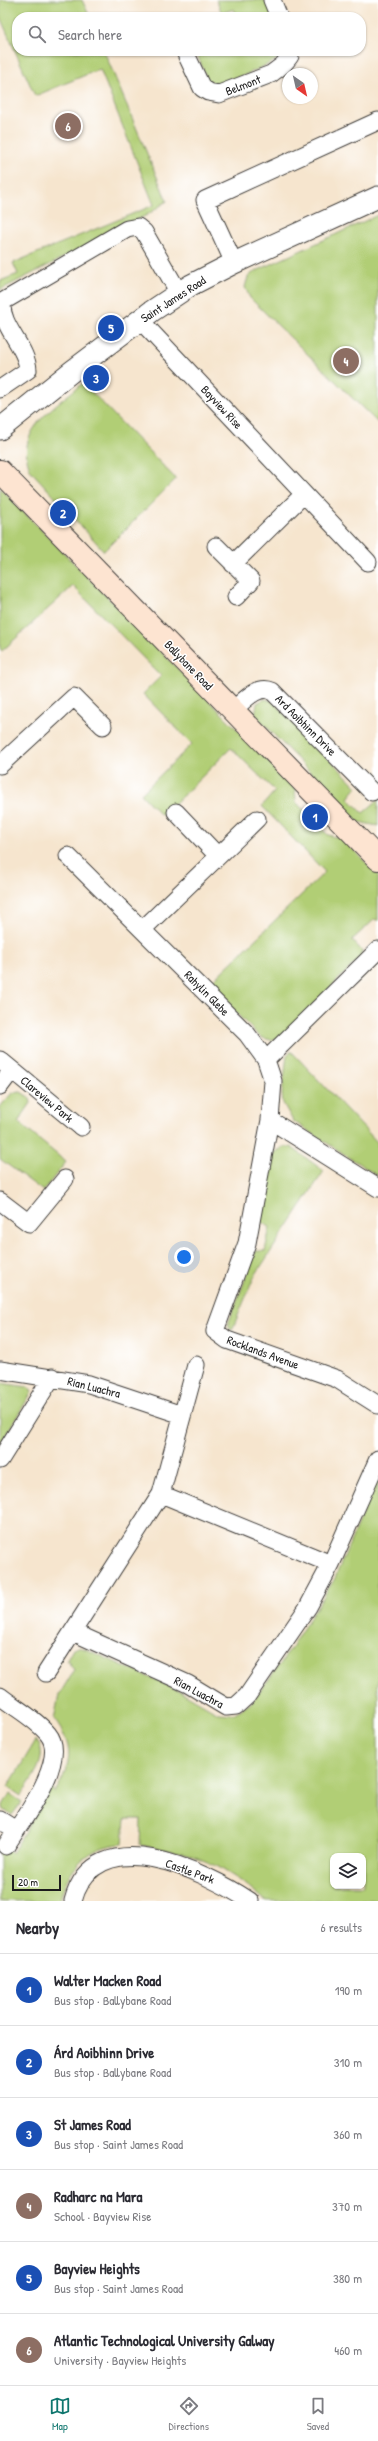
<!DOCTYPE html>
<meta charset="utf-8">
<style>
:root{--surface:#fff;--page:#f2f2f3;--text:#2b2b33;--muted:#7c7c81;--line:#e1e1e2;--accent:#0f766e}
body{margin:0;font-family:"Patrick Hand",sans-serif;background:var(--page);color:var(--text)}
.controls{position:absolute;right:12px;bottom:12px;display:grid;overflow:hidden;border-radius:8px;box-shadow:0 1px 3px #0004}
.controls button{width:36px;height:36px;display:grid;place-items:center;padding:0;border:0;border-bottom:1px solid var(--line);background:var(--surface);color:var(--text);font:20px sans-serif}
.compass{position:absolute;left:282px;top:68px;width:36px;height:36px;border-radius:50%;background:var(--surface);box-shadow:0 1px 3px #0004;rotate:146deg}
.scale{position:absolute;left:12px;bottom:10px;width:49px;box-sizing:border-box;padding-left:4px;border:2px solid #1c1c1c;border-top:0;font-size:11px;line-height:14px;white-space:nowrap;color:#1c1c1c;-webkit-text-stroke:3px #fff;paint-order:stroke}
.you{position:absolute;left:184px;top:1257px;width:14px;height:14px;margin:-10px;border:3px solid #fff;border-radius:50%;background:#1a73e8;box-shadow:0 0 0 6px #1a73e833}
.badge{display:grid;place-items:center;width:26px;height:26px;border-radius:50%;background:var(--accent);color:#fff;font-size:13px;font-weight:700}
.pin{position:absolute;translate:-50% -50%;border:2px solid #fff;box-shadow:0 1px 4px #0006}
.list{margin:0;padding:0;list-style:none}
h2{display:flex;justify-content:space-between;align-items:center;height:52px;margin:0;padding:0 16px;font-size:17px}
h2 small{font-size:13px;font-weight:400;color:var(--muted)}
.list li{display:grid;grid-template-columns:26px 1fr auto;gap:12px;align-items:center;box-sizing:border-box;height:72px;padding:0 16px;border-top:1px solid var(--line)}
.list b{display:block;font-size:15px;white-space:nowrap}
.list p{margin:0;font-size:13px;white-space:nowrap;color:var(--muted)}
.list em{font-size:13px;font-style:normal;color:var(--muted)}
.icon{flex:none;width:22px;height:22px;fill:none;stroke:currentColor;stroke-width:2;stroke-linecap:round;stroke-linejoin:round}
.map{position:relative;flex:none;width:378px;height:1901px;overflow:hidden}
.search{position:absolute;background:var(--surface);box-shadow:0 1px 3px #0004;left:12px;right:12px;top:12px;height:44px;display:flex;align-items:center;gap:10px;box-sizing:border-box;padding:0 14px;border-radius:16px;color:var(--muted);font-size:15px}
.sheet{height:484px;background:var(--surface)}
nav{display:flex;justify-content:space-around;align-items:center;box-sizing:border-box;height:56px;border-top:1px solid var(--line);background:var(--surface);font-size:11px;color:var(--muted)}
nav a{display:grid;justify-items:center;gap:2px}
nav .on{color:var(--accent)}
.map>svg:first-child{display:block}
.green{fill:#b1ce75;stroke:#667548;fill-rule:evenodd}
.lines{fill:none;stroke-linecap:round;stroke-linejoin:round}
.minor-casing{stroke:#3d3a37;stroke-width:19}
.tertiary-casing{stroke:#3d3a37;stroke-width:23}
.secondary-casing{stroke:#3d3a37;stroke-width:24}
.minor{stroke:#fff;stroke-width:17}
.tertiary{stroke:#fff;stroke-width:21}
.secondary{stroke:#fde4d1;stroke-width:22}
.labels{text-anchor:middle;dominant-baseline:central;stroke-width:3;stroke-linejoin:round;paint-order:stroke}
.street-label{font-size:12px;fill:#1c1c1c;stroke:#fff}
</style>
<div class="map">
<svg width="378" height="1901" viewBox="0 0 378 1901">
<rect width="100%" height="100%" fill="#fff"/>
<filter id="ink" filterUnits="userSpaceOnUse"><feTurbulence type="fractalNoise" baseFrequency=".025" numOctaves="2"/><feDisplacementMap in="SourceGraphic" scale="8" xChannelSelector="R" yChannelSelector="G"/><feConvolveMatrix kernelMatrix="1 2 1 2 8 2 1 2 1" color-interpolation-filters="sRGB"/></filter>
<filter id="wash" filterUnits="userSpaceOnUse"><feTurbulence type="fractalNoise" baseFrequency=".012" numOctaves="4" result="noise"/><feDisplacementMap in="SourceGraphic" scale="16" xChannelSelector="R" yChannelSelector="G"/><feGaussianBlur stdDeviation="0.9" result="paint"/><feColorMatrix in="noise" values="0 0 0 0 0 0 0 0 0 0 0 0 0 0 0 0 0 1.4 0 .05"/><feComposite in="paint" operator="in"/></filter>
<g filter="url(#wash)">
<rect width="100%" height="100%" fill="#f6e5ce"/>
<path class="green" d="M0 0H82L90 17H17V51H104L167 201 147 215 0 290V281L18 274 13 263 154 205 100 69 35 96 0 17Z
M216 0H265L273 17H237L234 9 222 13Z
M196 51H285L275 61 221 86 207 80Z
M378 215V423L250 298 245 287 248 277 254 272Z
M83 383 176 479 104 551 31 471C12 431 57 405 83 383Z
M0 488 295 788 296 802 328 835 343 839 378 875V921L375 919 352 940 362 951 360 958 280 1037 271 1040 260 1037 208 985 325 872 262 806 275 791 231 748 162 816 141 794 192 744 143 694 161 676 73 586 2 651 0 649Z
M265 699 272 701 357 787 348 798 363 813 378 800V826L358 822 255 715 257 703Z
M291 1051 378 1143V1176L293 1121 283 1103 282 1094 287 1055Z
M21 1092 30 1098 31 1103 18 1122 66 1162 43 1191 0 1159V1107L12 1093Z
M285 1147H291L324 1171 254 1277 232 1330 229 1328 228 1324 256 1251H265L270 1227 260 1222 271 1159 273 1153Z
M0 1383 28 1387 32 1392 0 1444Z
M378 1477V1901H266L244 1883 217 1866 188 1854 140 1845 141 1819H125L123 1844C89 1845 66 1869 60 1901H0V1845L12 1853 52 1788 55 1793C72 1762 75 1748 54 1719L59 1695 74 1670 67 1660 73 1649 79 1647 88 1650 182 1692 218 1713 233 1714 250 1704 281 1663 334 1580ZM333 1856H363V1886H333Z
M36 1740C51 1758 30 1780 21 1796L8 1787Z
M10 1794 22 1802 12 1815 3 1809V1805Z"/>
</g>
<g filter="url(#ink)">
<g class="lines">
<g class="minor-casing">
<path id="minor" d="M272 0 279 17
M187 51 186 54 202 88 208 92 219 94 271 74 283 65 290 56V51
M234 263 205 200 378 121
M140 320 368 562
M0 389 28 370C27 347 0 326 2 302L127 229 138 227 144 232 179 293
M216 546 251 581 236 597
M233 564 303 495
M233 710C243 702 257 684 272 691L372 792
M0 765 74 697 103 726
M176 812 218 856
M68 856 247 1034 266 1060 273 1081 270 1120 247 1243 215 1331 227 1340 337 1379 378 1405
M143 929 257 819
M0 1060 81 1127
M266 1060 378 950
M0 1086 12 1070
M270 1120 378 1188
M0 1201 29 1223 65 1179
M0 1370 89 1384 182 1415
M0 1460 52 1377
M161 1494 331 1564
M73 1632 188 1684 226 1707 236 1706 247 1696 308 1607 331 1564 378 1459
M46 1673 161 1494 196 1365
M0 1696C15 1708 36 1719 48 1734 70 1760 20 1823 6 1846
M0 1820 16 1830
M73 1901C95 1818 205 1871 250 1901"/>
</g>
<g class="tertiary-casing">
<path id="tertiary" d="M0 429 71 372 152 311 191 285 234 263 378 197"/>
</g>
<g class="secondary-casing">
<path id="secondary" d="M0 471 378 859"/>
</g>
<use href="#minor" class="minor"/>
<use href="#tertiary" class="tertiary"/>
<use href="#secondary" class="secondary"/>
</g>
</g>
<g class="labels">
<g class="street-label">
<text transform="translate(243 85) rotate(-21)">Belmont</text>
<text transform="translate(173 299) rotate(-33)">Saint James Road</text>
<text transform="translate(222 407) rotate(47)">Bayview Rise</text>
<text transform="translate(189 665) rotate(46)">Ballybane Road</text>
<text transform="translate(306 725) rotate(45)">Ard Aoibhinn Drive</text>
<text transform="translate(207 993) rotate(45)">Rahylin Glebe</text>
<text transform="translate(47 1099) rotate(40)">Clareview Park</text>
<text transform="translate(263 1352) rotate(20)">Rocklands Avenue</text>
<text transform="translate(94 1387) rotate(14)">Rian Luachra</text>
<text transform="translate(199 1692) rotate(28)">Rian Luachra</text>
<text transform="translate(190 1871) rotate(20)">Castle Park</text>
</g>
</g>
</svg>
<div class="controls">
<button><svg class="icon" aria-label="layers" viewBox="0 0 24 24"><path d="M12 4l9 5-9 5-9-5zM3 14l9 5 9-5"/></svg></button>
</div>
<svg class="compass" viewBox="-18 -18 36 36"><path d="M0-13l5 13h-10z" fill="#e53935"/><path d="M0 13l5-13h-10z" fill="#7c7c81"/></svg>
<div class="scale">20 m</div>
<div class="you"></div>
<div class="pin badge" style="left:315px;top:817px;background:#1a4fb4">1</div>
<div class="pin badge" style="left:63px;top:513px;background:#1a4fb4">2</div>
<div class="pin badge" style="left:96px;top:378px;background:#1a4fb4">3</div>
<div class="pin badge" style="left:346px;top:361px;background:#8d6e63">4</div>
<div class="pin badge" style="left:111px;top:328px;background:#1a4fb4">5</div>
<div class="pin badge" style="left:68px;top:126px;background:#8d6e63">6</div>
<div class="search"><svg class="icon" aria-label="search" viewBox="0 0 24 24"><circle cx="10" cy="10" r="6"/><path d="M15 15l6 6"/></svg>Search here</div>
</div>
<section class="sheet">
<h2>Nearby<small>6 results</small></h2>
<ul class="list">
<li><span class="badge" style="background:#1a4fb4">1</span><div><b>Walter Macken Road</b><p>Bus stop · Ballybane Road</p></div><em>190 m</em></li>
<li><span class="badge" style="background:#1a4fb4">2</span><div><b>Árd Aoibhinn Drive</b><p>Bus stop · Ballybane Road</p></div><em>310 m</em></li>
<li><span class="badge" style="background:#1a4fb4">3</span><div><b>St James Road</b><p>Bus stop · Saint James Road</p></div><em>360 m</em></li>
<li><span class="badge" style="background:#8d6e63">4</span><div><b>Radharc na Mara</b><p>School · Bayview Rise</p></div><em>370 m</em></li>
<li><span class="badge" style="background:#1a4fb4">5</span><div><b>Bayview Heights</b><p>Bus stop · Saint James Road</p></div><em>380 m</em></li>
<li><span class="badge" style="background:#8d6e63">6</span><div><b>Atlantic Technological University Galway</b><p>University · Bayview Heights</p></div><em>460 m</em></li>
</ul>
</section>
<nav>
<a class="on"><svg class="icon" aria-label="map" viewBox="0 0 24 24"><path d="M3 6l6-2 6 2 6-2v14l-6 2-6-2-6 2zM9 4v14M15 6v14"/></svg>Map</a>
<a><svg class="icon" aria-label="directions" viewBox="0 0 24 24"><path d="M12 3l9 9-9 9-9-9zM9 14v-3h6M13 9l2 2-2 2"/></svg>Directions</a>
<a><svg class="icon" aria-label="saved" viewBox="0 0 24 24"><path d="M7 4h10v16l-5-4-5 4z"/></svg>Saved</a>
</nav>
